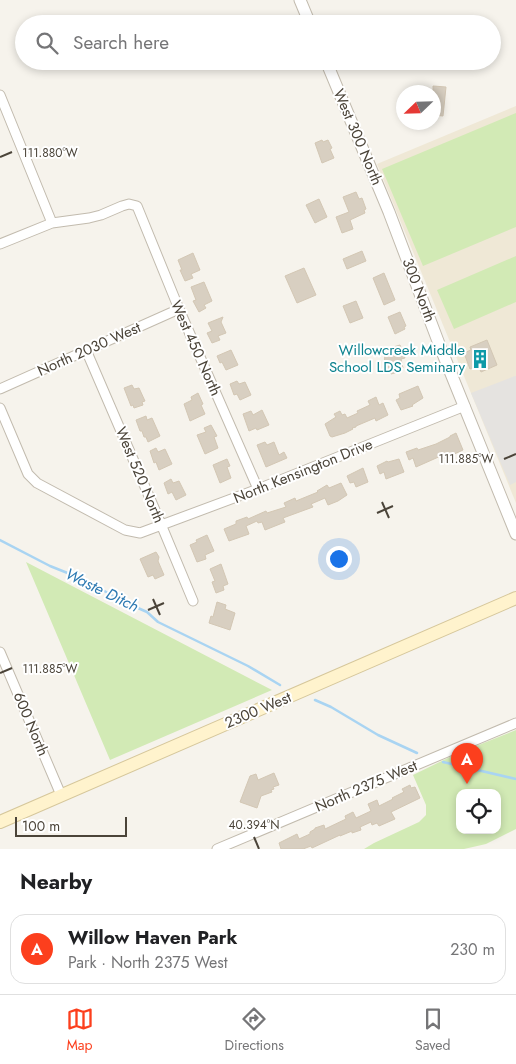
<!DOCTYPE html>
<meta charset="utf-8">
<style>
:root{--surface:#fff;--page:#f2f2f2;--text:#202124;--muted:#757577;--line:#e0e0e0;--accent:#fc3f1d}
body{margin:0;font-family:Jost,sans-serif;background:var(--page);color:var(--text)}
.controls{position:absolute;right:15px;bottom:15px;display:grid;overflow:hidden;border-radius:10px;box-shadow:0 2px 8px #0003}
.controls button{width:45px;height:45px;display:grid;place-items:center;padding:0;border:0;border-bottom:1px solid var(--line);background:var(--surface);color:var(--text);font:25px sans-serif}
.compass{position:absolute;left:396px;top:85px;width:45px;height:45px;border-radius:50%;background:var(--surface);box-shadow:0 2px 8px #0003;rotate:247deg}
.scale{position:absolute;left:15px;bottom:12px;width:112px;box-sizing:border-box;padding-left:5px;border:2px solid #4b4439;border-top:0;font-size:14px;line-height:18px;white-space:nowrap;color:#4b4439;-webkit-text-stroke:4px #fff;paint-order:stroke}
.you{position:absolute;left:338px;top:558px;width:18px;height:18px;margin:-12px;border:4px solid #fff;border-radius:50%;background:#1a73e8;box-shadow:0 0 0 8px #1a73e833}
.badge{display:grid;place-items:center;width:32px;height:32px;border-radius:50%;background:var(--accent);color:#fff;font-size:16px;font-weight:700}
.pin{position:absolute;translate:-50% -41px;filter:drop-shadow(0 1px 2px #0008)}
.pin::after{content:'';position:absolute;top:26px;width:18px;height:15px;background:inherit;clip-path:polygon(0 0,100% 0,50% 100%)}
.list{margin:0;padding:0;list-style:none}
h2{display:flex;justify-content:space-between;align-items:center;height:65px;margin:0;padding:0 20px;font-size:21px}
h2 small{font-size:16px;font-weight:400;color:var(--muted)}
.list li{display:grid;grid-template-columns:32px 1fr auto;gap:15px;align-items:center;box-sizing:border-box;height:70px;margin:0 10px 10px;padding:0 10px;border:1px solid var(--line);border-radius:15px}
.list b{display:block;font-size:19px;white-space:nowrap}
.list p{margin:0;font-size:16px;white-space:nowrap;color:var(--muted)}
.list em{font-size:16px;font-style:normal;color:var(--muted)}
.icon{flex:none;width:28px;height:28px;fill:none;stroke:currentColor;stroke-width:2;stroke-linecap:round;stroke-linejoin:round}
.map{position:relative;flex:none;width:516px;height:849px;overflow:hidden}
.search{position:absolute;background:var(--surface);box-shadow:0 2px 8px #0003;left:15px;right:15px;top:15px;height:55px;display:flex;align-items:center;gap:12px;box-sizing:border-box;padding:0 18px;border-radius:28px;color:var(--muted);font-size:19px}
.sheet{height:145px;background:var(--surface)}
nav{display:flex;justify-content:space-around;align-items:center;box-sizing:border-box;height:70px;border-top:1px solid var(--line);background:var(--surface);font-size:14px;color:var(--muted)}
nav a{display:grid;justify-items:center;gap:2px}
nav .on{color:var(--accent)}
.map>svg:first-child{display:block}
.education{fill:#efe8d6}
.green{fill:#d2eab5;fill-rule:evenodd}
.parking{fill:#e5e3e0}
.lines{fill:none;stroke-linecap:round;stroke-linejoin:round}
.stream{stroke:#a9d4f2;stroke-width:2.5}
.building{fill:#d8cfc1;stroke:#d3c7b4}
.minor-casing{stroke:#c2bbae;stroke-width:11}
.tertiary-casing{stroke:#c2bbae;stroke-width:13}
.secondary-casing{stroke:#d6c79b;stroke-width:14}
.minor{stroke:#fff;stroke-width:9}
.tertiary{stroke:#fff;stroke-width:11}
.secondary{stroke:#fff3cd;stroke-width:12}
.ticks{fill:none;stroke:#4b4439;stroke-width:2}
.labels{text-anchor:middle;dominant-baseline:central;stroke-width:4;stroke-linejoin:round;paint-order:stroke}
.street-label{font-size:15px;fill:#4b4439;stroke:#fff}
.culture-label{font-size:15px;fill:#0d838f;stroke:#fff;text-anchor:end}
.water-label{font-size:16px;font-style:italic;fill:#2e7ab2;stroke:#fff}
.ticks-label{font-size:12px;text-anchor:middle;fill:#4b4439;stroke:#fff;stroke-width:4;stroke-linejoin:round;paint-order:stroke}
</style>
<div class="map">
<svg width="516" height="849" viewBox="0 0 516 849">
<rect width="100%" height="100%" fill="#f6f3ec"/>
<path class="education" d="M516 106V503L377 164Z"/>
<path class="green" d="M516 113V227L423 266 382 169Z
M516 256V302L454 329 437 290Z
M26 562 272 690 110 760Z
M516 730V829L486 844 464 849H364L374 843 419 822 426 815V805L413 775 456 754ZM460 793H497V830H460Z"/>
<path class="parking" d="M515 376H516V482L510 485 471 393Z"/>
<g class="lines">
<path class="stream" d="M0 540 50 566 85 580 122 601 147 612 158 622 248 666 280 685
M315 700 331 707 378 735 417 753
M443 762 516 779"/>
</g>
<path class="building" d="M433 86 446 87 443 116 434 115Z
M322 140 323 142 328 140 332 148 330 149 334 158 322 163 315 143Z
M356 192 359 199 362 198 366 209 364 210 365 213 350 220 353 229 342 233 336 217 349 212 343 197Z
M319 199 327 217 315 223 306 205Z
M362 251 366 261 347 269 343 259Z
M193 253 200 270 191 274 193 278 185 281 180 270H182L178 260Z
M304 268 316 295 297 303 285 276Z
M384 273 395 300 384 305 373 278Z
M204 282 212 301 204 305 206 308 199 312 193 301 196 300 191 287Z
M356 301 363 318 350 323 343 306Z
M400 312 406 326 404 327 405 329 395 334 388 317Z
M223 317 221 322 226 333 218 336 220 340 212 343 207 333 212 331 208 323Z
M487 340 497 365 481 372 478 365 470 369 464 353 471 350 470 347Z
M400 345 405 358 401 359 403 368 402 369V371L391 374 389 369 386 371 384 365 385 354 391 352 390 348Z
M231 350 238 365 226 370 222 362 220 363 217 356Z
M237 381 239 384 245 382 251 395 240 400 237 394 234 395 230 384Z
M132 385 134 389 139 388 145 401 142 402 143 405 134 408 133 405 131 406 124 388Z
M418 386 423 398 412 405 413 406 401 410 396 400 400 398 399 394Z
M198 393 203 404 201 405 205 414 190 421 184 404 192 400 191 397Z
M376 397 379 405 383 403 388 415 376 421 375 418 356 426V427L352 428 353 429 345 433 332 437 330 436 325 424 336 417 334 414 340 411 342 415 345 414 347 418 358 413 357 411 370 405 368 401Z
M262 410 269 425 257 430 256 428 249 431 243 414 251 411 253 415Z
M146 416 147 420 152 418 160 436 148 442 146 437H144L142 431H140L136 420Z
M211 425 217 436 214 437 218 448 205 454 197 435 206 432 204 428Z
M456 433 463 450 450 456 444 458 443 455 416 467 413 458 409 460 406 452 417 448 418 450 436 444 450 437V436Z
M265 442 267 445 274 442 279 455 284 452 287 458 266 467 257 445Z
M156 448 158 452 165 449 172 464 159 470 156 462 154 463 150 451Z
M227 459 230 466 227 467 231 478 220 483 213 465Z
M399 459 404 472 386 479 384 472 380 474 377 466 387 461 388 462Z
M363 468 368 482 356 487 354 482 350 483 347 476Z
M171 479 173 483 179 481 186 495 176 500 172 492 168 494 164 483Z
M341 483 347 495 338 501 328 505 325 498 311 504 313 507 283 518 285 522 265 530 262 522 258 523 257 521 246 526 249 534 229 541 224 529 236 524V521L247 517 248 519 266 511 267 513 286 507 284 503 295 498 296 501 318 492 317 491 327 485 329 488Z
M207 535 214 551 205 555 206 559 197 562 190 545 197 542 196 540Z
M156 552 159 557 158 561 164 575 155 579 153 575 148 577 140 559Z
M221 564 228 584 223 586 224 590 216 593 212 582 215 581 210 569Z
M217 602 226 605 225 609 235 613 230 630 209 623 211 616 213 617Z
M274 773 279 785 273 787 274 789 271 790 272 792 261 796 257 808 240 802 250 776 256 774 258 780Z
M410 785 411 788 415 787 420 798 391 812 395 819 379 826 377 823 372 825 371 822 360 827 361 830 352 833V831L340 836V835L312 848 311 846 303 849H281L279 843 297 834 299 839 310 834V832L315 829V828L324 825 325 829 346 819 345 816 353 812 356 818 371 811 368 804 377 800 379 806 393 799 392 798 404 792 402 789Z"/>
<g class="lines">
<g class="minor-casing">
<path id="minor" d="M0 95 52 223
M0 244 52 223 89 218 101 215 122 206 129 204 137 206 179 309 258 489
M86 350 158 517 193 601
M0 389 179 309
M0 408 28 474 37 483 125 530 140 533 258 489 465 406
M0 652 61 795
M217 849 516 723"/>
</g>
<g class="tertiary-casing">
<path id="tertiary" d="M300 0 310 24
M326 61 389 212 441 349 516 534"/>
</g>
<g class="secondary-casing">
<path id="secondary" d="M0 822 516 598"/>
</g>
<use href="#minor" class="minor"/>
<use href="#tertiary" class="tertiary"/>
<use href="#secondary" class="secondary"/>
</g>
<path class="ticks" d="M0 157 12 152M504 459 516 454M382 502 389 518M377 513 393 506M153 599 160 615M148 610 164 603M0 673 12 668M254 837 259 849"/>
<defs>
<g id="building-bare" transform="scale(1.5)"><path d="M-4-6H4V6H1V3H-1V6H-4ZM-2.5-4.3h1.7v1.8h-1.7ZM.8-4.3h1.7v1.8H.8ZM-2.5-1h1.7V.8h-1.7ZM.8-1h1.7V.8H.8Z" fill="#0f9aa8" stroke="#fff" stroke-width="2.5" paint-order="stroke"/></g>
</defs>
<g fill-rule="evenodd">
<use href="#building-bare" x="480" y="359"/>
</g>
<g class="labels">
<g class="street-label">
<text transform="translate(358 137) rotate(67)">West 300 North</text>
<text transform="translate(419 290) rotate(69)">300 North</text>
<text transform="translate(196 348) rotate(66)">West 450 North</text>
<text transform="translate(89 349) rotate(-24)">North 2030 West</text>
<text transform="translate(303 471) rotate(-22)">North Kensington Drive</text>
<text transform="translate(140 475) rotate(67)">West 520 North</text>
<text transform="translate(258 710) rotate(-23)">2300 West</text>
<text transform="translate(31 724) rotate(67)">600 North</text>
<text transform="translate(366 786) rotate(-23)">North 2375 West</text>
</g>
<g class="culture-label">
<text x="465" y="350">Willowcreek Middle<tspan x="465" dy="17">School LDS Seminary</tspan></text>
</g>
<g class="water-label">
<text transform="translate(102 590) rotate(26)">Waste Ditch</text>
</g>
</g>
<g class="ticks-label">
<text x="50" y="157">111.880°W</text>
<text x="466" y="463">111.885°W</text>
<text x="50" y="673">111.885°W</text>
<text x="254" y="829">40.394°N</text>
</g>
</svg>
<div class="controls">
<button><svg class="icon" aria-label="locate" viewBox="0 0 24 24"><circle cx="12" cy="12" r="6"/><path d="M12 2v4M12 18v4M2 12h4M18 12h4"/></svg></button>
</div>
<svg class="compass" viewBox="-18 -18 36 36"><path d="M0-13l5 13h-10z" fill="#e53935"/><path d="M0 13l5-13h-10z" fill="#757577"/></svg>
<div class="scale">100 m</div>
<div class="you"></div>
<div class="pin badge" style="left:467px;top:784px">A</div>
<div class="search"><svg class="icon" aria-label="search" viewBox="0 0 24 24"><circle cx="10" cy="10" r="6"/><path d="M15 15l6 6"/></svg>Search here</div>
</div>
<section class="sheet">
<h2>Nearby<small></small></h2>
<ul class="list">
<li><span class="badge">A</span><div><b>Willow Haven Park</b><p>Park · North 2375 West</p></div><em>230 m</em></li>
</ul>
</section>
<nav>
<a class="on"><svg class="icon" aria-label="map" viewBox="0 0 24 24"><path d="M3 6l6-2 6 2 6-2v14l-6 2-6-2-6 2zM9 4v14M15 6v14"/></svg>Map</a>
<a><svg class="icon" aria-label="directions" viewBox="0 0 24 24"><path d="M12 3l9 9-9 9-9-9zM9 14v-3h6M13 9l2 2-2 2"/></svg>Directions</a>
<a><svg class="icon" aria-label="saved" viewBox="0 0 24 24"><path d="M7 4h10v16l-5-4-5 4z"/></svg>Saved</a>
</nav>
